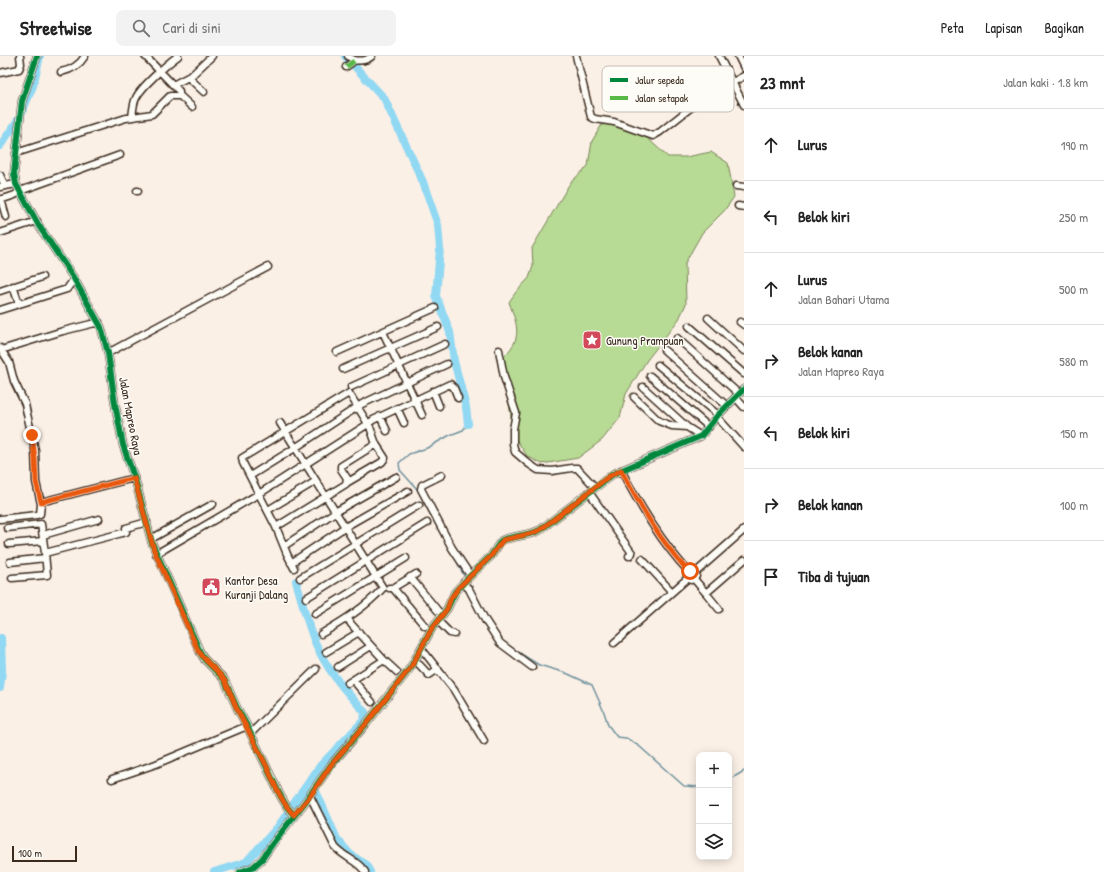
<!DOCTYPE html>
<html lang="id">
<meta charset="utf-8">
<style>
:root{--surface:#fff;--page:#f2f2f2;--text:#222;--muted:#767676;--line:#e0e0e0}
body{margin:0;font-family:"Patrick Hand",sans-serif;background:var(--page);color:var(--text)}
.controls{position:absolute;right:12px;bottom:12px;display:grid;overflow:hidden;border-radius:8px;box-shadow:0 2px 10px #0003}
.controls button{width:36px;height:36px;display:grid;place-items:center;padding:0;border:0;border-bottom:1px solid var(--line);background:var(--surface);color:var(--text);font:20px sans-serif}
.scale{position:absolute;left:12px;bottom:10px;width:65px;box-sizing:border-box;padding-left:4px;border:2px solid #3b2a1e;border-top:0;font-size:11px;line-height:14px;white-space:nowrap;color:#3b2a1e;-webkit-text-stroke:3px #fdfcf7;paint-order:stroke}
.stop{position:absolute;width:12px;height:12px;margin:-9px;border:3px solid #ea580c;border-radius:50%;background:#fff}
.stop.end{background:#ea580c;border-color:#fff;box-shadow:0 1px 4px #0008}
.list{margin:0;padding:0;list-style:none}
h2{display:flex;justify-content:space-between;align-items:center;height:52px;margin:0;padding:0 16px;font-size:17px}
h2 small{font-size:13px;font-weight:400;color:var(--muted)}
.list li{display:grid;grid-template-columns:26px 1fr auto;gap:12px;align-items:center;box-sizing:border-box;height:72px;padding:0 16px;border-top:1px solid var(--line)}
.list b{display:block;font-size:15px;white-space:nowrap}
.list p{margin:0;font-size:13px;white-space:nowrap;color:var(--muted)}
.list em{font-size:13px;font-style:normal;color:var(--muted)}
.icon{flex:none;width:22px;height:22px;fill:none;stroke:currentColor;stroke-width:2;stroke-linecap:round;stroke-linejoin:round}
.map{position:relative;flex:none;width:744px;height:816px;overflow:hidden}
header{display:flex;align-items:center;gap:24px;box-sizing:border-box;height:56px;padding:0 20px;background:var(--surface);border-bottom:1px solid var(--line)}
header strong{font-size:19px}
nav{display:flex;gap:22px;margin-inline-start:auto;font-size:14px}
.search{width:280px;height:36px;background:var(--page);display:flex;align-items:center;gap:10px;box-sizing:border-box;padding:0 14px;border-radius:8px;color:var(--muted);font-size:15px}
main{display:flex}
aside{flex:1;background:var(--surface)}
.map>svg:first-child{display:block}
.green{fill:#b7da94;stroke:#798259}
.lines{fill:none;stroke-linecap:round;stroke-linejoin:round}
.stream{stroke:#6f929e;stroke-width:1.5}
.river{stroke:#91d8f3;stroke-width:8}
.minor-casing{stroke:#3b2a1e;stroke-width:9}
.minor{stroke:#fdfcf7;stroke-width:6}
.quiet{stroke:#58b947;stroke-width:5;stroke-dasharray:10 5;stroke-linecap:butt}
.cycleway-casing{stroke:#fdfcf7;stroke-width:8}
.cycleway{stroke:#00873e;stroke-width:6}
.route{stroke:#ea580c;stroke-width:5}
.labels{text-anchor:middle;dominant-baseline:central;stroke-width:3;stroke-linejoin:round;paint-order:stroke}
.poi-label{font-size:12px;fill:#3b2a1e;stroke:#fdfcf7;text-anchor:start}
.street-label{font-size:12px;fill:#3b2a1e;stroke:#fdfcf7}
.key{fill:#fdfcf7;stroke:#c3bdb6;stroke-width:1}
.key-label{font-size:11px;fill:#3b2a1e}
</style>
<header>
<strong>Streetwise</strong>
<div class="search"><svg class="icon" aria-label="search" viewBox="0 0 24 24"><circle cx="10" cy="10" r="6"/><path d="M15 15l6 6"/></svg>Cari di sini</div>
<nav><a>Peta</a><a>Lapisan</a><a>Bagikan</a></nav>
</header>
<main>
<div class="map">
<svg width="744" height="816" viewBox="0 0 744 816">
<rect width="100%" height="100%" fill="#fbf0e6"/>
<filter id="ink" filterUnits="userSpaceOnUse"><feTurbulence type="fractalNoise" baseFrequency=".025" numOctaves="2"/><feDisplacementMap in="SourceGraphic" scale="8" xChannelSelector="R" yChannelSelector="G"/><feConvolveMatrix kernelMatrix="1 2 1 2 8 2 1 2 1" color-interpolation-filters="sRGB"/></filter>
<g filter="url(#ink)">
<path class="green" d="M609 66 645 80 668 101H686L711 96 728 107 734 141 724 155 702 177 685 207 686 248 679 263 647 304 626 338 620 362 602 384 578 402 542 408 527 400 514 380 502 302C523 283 518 271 509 246L516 236 529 222 533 210 532 192 570 127 588 110 592 85 601 70Z"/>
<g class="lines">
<path class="stream" d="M441 478 417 433 400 414 399 407 409 398 427 392 450 379 463 374 468 368
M456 504 465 522
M510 591 539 609 566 617 592 629 604 656 608 669 617 681 626 682 639 690 684 730 699 731
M729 724 744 715"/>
<path class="river" d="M345 0 384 42 423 126 438 169 440 193 436 240 450 276 454 305 466 351 468 368
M0 90 20 61 33 30 40 0
M0 632 2 614 1 582
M316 735 337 783 350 798 366 809 370 816
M290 753 320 710 364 664 365 656C345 635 326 613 315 586 307 567 302 545 296 525
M214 816 246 806 278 771 288 756"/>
<g class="minor-casing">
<path id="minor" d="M37 0 22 45 14 117 16 128 39 170 73 221 101 271 108 297 115 348 123 389 136 427 152 487 200 596 205 604 224 623 237 652 247 670 280 739 287 751 294 759
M145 0 179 35V40
M348 0C354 6 366 6 372 0
M576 0 591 61 595 63 614 66 653 80 660 76 698 46 730 22
M719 0 744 49
M738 0 744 12
M346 11 354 5
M61 16C71 14 79 10 85 0
M0 17 19 13 21 8 20 0
M188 21 204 36
M733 26 744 20
M173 29 192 19 212 0
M132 61C133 55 133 48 136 42 141 31 167 8 178 0
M16 97 126 62 152 58 170 40H180L192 51
M0 119 5 130
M736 130 744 131
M0 131 16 128
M137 135H138
M1 143 6 161
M0 144 15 139 20 135 120 99
M738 150 744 151
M0 177 37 165
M13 230 19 248
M0 235 42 221
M0 254 67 233 74 223
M708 262 744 295
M740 266 744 269
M689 270 744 318
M383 276 422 359
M677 282 739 338
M0 292 9 306 14 325 25 348 27 358 35 394 36 426 41 448 40 458 37 459 0 463
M1 294 63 275 99 266
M499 294 504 321 516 357 513 373V388L515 396 529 408 538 414 552 415 572 412H577L595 431
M664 294 727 350
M337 296 435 252
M108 297 268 211
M658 309 718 359
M343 313 438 271
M650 320 709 371
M351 331 445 288
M643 331 687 371
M433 335 439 350
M634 341 659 365 672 370 687 371 701 380
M736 342 744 351
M397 352 404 367
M380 360 387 375
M717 361 744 391
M280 367 383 532C366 551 343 565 321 578
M621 414C640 450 661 486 689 516
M442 419 422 429 421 433 452 492 470 519
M250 420 295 392 362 348 447 308
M589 436 632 497 629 500
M41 446 134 422
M268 454 316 425
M276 471 346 428 347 422 341 413V410L376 388
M7 472 41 468 45 497 126 476V472L147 466
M43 479 99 463
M151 483 213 448
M9 488 43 485
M284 490 335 456 396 421
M156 498 262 436 368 368 373 364 450 328 454 332 458 342
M642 503 672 536
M10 506 45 502
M291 507 345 471 408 435
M294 512 287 498 276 471 243 407 242 402 349 337 370 371 376 388 385 402 382 406 348 426
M695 517 692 515 689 516 687 519 688 522 691 524 694 523 696 520 695 517 744 474
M410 521 438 555
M12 522 47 519 45 497
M300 522 419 449
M694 523 706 537 744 504
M463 527 469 533 485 564 500 587 532 611
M389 532H393L416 518
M393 532 425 570
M706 537 719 553
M306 542 427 467
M315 558 406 502
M348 562 351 568 384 604 397 616
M438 565 450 577 454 578
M614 587 688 522
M421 592 454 634 484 685
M326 596 359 576
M415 604 429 619 438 613
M338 611 371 590
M353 624 372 646
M348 627 384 604
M251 677 316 613
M112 723 156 708 247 670
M310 740 335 791C343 801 359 805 365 816
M240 816 253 811 262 803 273 787 305 746 331 709 366 668 411 611 432 572 447 553 455 536 468 522 491 500 501 485 505 483 533 477 540 474 613 418 701 380 718 359 744 333"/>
</g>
<use href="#minor" class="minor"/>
<path class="quiet" d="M346 11 354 5"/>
<g class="cycleway-casing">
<path id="cycleway" d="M37 0 22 45 14 117 16 128 39 170 73 221 101 271 108 297 115 348 123 389 136 427 152 487 200 596 205 604 224 623 237 652 247 670 280 739 287 751 294 759
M240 816 253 811 262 803 273 787 305 746 331 709 366 668 411 611 432 572 447 553 455 536 468 522 491 500 501 485 505 483 533 477 540 474 613 418 701 380 718 359 744 333"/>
</g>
<use href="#cycleway" class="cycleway"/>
</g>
</g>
<g class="lines" filter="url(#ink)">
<path class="route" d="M32 379 35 402 36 426 41 446 134 422 154 494 197 592C204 607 217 612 225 625 229 633 232 642 236 651 246 671 257 691 267 711 274 727 281 746 294 759L310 740 331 709 366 668 411 611 432 572 447 553 451 542 459 531 491 500 503 484 533 477 540 474 608 421 621 414C640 450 661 486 689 516L690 515"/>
</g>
<defs>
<g id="sight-square" transform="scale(1)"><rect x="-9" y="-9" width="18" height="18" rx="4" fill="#d1495b" stroke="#fdfcf7"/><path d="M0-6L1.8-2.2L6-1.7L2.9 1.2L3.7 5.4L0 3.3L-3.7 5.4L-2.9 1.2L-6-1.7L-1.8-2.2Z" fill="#fff"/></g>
<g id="civic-square" transform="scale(1)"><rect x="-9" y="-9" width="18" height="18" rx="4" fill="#d1495b" stroke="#fdfcf7"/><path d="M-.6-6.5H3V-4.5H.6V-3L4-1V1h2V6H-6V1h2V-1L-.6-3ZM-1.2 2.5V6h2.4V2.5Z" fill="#fff"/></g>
</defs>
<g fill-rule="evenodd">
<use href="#sight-square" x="592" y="284"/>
<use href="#civic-square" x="211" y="531"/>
</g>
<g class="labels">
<g class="poi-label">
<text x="606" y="284">Gunung Prampuan</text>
<text x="225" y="524">Kantor Desa<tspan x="225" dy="14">Kuranji Dalang</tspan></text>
</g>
<g class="street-label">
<text transform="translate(131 360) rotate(79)">Jalan Mapreo Raya</text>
</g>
</g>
<rect x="602" y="10" width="132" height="46" rx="6" class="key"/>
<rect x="610" y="22" width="18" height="4" fill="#00873e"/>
<rect x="610" y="40" width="18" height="4" fill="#58b947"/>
<g class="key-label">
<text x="635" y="28">Jalur sepeda</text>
<text x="635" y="46">Jalan setapak</text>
</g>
</svg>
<div class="controls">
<button>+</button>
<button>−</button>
<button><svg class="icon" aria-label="layers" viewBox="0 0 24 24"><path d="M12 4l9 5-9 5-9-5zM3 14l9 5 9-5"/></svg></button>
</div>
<div class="scale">100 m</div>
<div class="stop" style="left:690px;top:515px"></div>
<div class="stop end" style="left:32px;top:379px"></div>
</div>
<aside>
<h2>23 mnt<small>Jalan kaki · 1.8 km</small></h2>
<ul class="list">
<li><svg class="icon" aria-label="ahead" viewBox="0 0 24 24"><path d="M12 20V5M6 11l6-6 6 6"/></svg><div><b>Lurus</b></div><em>190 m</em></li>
<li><svg class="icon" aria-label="left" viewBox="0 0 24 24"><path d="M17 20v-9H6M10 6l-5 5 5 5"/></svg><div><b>Belok kiri</b></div><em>250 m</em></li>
<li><svg class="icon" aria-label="ahead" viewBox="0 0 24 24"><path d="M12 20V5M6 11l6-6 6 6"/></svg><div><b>Lurus</b><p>Jalan Bahari Utama</p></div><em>500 m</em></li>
<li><svg class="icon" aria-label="right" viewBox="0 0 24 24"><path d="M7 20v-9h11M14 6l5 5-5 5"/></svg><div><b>Belok kanan</b><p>Jalan Mapreo Raya</p></div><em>580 m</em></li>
<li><svg class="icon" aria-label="left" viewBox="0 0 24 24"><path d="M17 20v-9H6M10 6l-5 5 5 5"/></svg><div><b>Belok kiri</b></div><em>150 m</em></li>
<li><svg class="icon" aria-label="right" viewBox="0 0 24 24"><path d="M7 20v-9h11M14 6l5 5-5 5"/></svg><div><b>Belok kanan</b></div><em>100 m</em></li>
<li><svg class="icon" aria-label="arrive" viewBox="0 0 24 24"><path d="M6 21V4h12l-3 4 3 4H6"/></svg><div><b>Tiba di tujuan</b></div></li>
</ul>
</aside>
</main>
